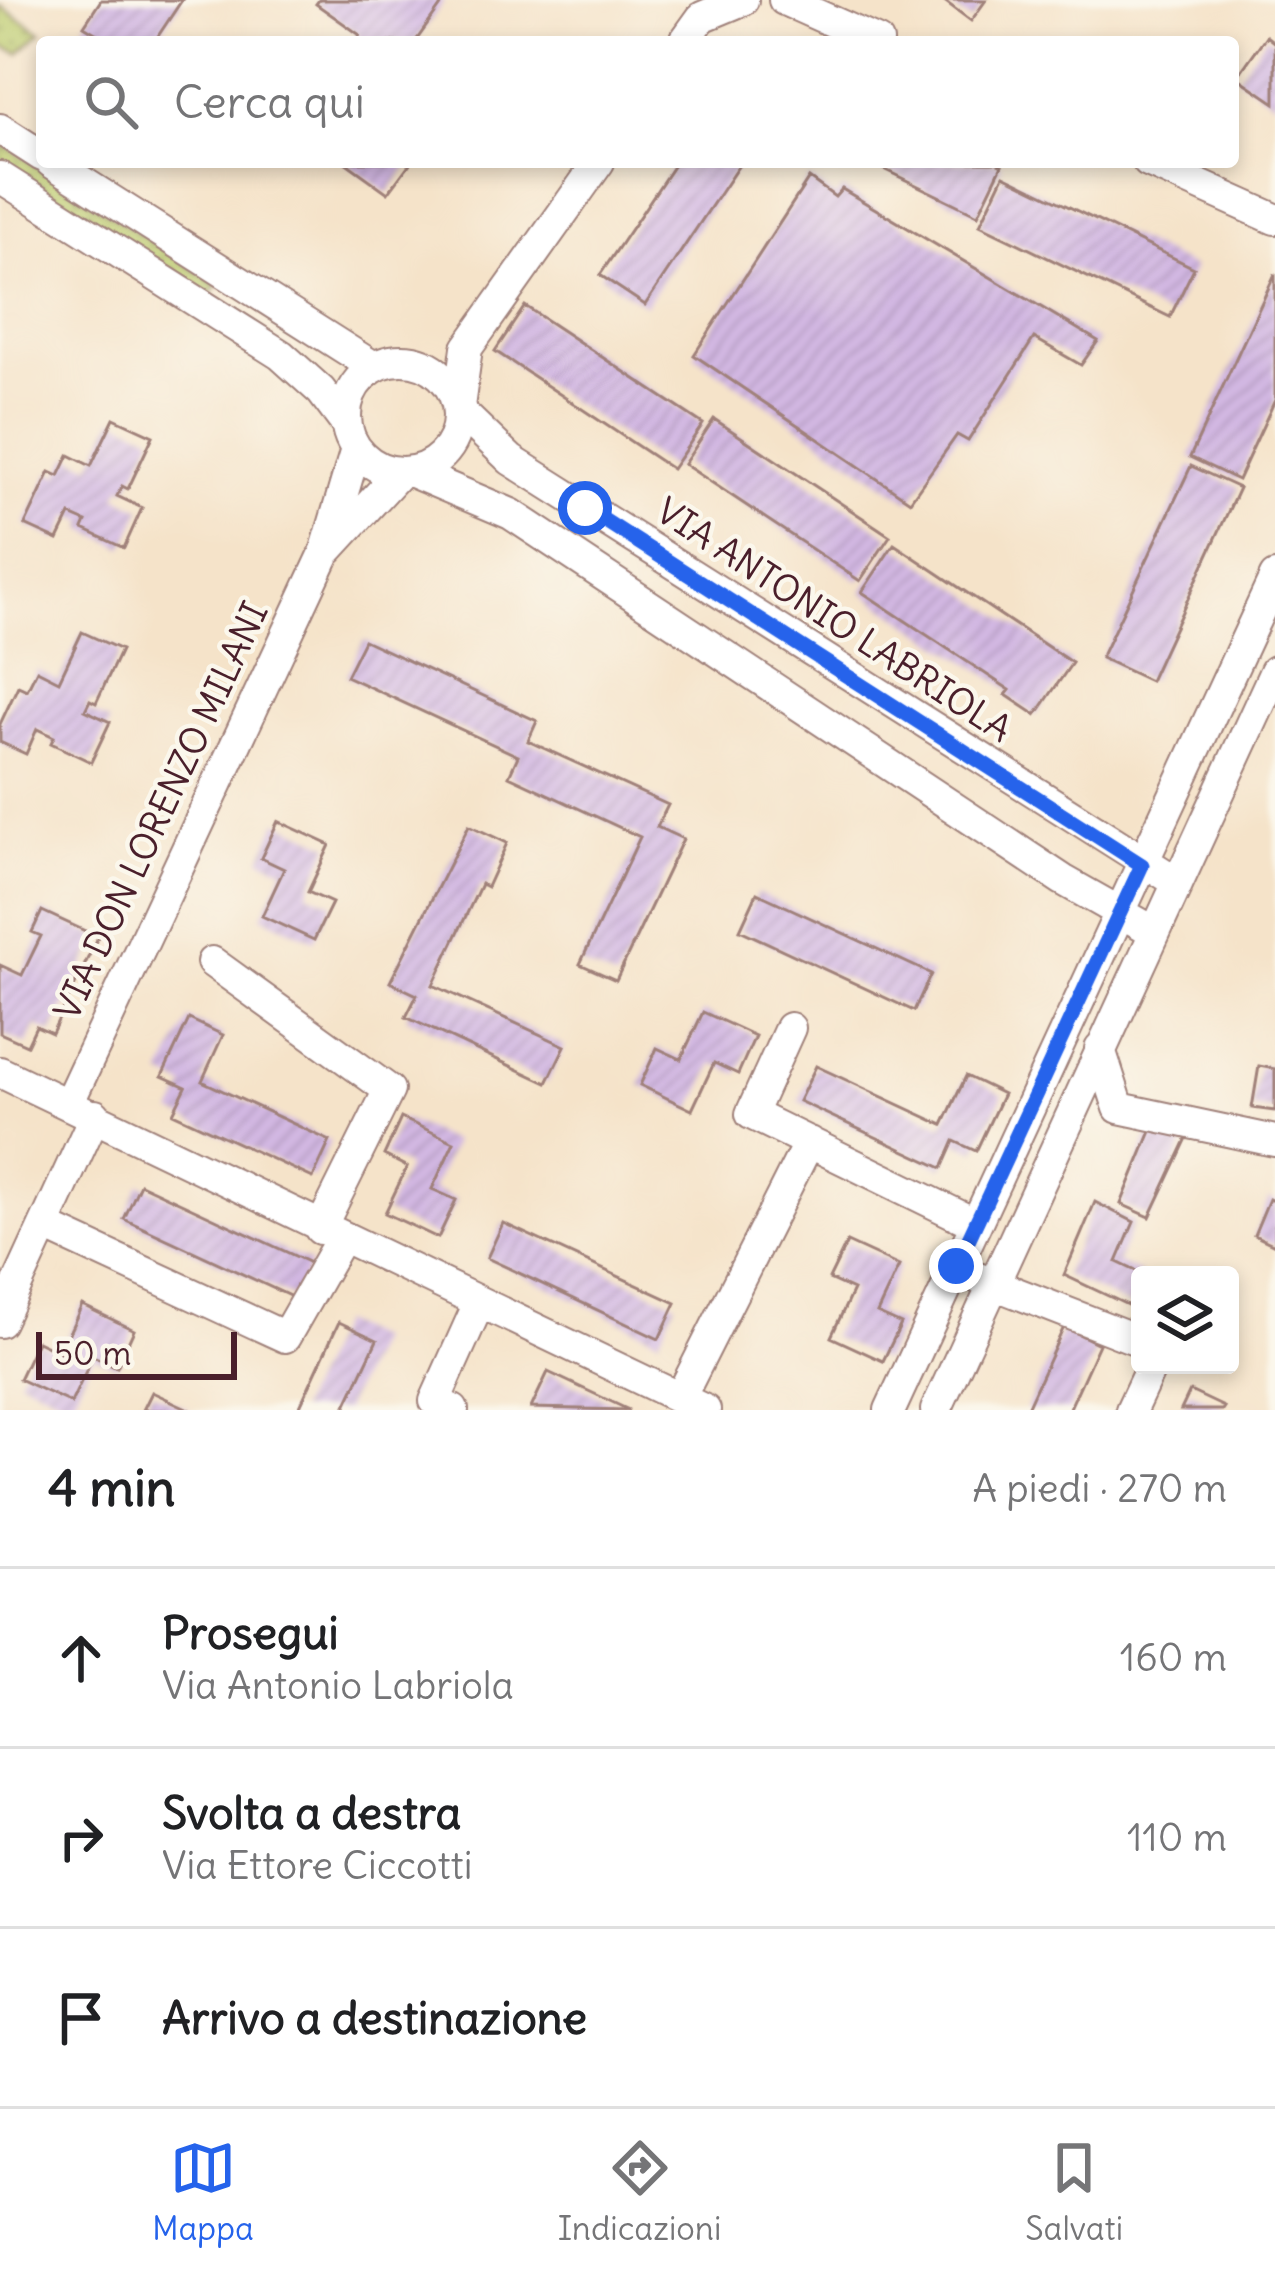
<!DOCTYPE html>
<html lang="it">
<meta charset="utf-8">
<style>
:root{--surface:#fff;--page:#f2f2f2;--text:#202124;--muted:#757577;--line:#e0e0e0;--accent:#2563eb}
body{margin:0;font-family:Delius,sans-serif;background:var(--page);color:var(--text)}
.controls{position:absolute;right:36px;bottom:36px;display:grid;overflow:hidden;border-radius:12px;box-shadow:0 6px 18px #0003}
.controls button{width:108px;height:108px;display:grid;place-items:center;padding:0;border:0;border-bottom:3px solid var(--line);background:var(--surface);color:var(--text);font:60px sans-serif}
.scale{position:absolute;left:36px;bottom:30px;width:201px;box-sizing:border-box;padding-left:12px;border:6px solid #4a1f2b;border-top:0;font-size:33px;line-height:42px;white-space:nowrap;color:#4a1f2b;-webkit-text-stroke:9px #fbf7ec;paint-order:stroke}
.stop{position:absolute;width:36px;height:36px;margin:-27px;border:9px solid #2563eb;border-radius:50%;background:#fff}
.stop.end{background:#2563eb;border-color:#fff;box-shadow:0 3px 12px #0008}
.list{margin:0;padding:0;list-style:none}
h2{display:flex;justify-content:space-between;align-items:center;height:156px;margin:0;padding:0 48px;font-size:51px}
h2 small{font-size:39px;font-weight:400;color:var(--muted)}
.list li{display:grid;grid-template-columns:78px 1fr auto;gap:36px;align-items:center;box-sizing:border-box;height:180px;padding:0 48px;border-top:3px solid var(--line)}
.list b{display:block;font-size:45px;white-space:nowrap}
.list p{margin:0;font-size:39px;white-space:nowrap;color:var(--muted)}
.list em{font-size:39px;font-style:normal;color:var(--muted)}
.icon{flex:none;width:66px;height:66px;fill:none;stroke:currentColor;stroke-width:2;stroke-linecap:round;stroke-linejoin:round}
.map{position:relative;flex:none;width:1275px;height:1410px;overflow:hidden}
.search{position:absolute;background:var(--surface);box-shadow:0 6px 18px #0003;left:36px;right:36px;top:36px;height:132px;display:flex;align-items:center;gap:30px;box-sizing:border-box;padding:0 42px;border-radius:12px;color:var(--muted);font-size:45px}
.sheet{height:696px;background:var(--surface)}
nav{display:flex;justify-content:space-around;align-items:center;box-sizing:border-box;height:168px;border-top:3px solid var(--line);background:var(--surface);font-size:33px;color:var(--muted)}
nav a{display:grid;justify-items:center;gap:6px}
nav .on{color:var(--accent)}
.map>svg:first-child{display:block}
.grass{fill:url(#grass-dots);stroke:#83744c;stroke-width:3}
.building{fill:url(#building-hatch)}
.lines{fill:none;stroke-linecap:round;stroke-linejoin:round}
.minor-casing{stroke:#a0817a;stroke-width:34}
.minor{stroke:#fff;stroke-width:30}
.route{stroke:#2563eb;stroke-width:15}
.labels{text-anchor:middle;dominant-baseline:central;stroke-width:9;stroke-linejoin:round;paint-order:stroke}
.street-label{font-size:36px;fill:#4a1f2b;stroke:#fbf7ec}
</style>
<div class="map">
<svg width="1275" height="1410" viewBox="0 0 1275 1410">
<defs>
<pattern id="grass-dots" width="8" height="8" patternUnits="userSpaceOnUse" patternTransform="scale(3)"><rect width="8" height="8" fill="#bcca6c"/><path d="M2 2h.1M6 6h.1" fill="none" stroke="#a3ad5e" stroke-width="1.8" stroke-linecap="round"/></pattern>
<pattern id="building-hatch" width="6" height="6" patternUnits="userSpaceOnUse" patternTransform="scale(3)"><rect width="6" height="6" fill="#d2b7e2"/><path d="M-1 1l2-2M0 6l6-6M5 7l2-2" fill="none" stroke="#b69dc2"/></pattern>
</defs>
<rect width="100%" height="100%" fill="#fbf7ec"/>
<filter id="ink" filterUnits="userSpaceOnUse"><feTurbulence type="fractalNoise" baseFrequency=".00833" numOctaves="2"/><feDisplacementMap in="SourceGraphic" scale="24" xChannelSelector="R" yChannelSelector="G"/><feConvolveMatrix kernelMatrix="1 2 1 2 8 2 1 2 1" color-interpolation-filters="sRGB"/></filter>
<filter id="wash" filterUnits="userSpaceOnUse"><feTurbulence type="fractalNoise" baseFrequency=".004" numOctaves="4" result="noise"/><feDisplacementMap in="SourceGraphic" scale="48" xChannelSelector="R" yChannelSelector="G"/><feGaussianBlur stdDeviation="2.7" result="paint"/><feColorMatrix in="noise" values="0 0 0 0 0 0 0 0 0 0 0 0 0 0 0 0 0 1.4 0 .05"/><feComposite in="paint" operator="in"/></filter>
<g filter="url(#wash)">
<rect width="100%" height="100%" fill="#f5e3c9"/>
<path class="grass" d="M0 6 41 32 19 53 0 46Z
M0 142 218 285 209 297 0 159Z"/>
<g id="blocks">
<path class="building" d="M101 0H182L154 42H110L84 26Z
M319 0H445L415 42H355L360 35 316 4Z
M943 0H986L971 21Z
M1266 36 1275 43V103L1237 77Z
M345 162H411L388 193Z
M676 162H741L645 305 600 275Z
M869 162H996L1002 165 978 215Z
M1004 175 1194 268 1170 317 980 225Z
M809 178 835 197 842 189 1098 341 1081 365 1034 338 968 441 957 435 910 501 694 355Z
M1275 274V400L1238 480 1190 457Z
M525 306 703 424 672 469 495 351Z
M114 418 153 436 128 489 122 486 117 496 142 508 124 548 83 529 86 522 70 515 58 540 25 525 50 472 59 476 69 455 91 466Z
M714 419 890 536 860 581 684 464Z
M1191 466 1239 488 1150 681 1101 658Z
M894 544 1072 663 1036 715 1006 695 1010 690 862 592Z
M82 632 121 650 96 703 90 700 85 710 110 722 91 762 51 743 54 737 37 729 26 754 0 742V724L18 686 27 690 37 670 59 681Z
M364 640 537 721 528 741 668 805 657 827 683 839 616 980 580 964 640 837 509 776 518 756 346 676Z
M278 821 330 845 308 892 332 903 314 940 262 916 284 869 261 858Z
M469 825 507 843 487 887 481 884 433 985 565 1046 547 1083 406 1017 417 995 390 982Z
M757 893 931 974 914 1011 740 930Z
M42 911 98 937 52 1033 36 1026 27 1045 0 1033V965L22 975 41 936 32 932Z
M703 1012 755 1036 738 1074 714 1063 692 1110 640 1085 657 1048 681 1059Z
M189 1019 223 1035 202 1081 330 1141 313 1178 173 1113 186 1087 162 1076Z
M816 1066 943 1125 966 1076 1003 1094 976 1151 954 1141 942 1168 799 1101Z
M1259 1066 1275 1069V1111L1252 1108Z
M401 1118 454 1142 432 1189 456 1200 438 1238 385 1213 407 1167 384 1155Z
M1154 1124 1187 1138 1150 1217 1121 1204Z
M140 1184 310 1263 294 1298 124 1219Z
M1269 1199 1275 1202V1245L1254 1235Z
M1095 1202 1134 1222 1117 1262 1140 1273V1311L1064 1275Z
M503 1223 676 1303 659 1339 487 1258Z
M847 1242 899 1266 877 1313 901 1324 883 1361 831 1337 853 1290 829 1279Z
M82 1305 134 1330 117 1367 93 1356 71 1403 19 1379 37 1341 60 1352Z
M339 1322 377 1340 344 1410H298Z
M1064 1327 1099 1344 1069 1410H1026Z
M548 1372 629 1410 531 1408Z
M1190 1391 1224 1407 1222 1410H1181Z
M152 1392 191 1410H143Z"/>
</g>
</g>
<g filter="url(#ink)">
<use href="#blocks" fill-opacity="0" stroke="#a0817a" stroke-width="3"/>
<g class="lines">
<g class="minor-casing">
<path id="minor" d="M784 0 878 42
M684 42 702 17 743 0
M0 129 42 156
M51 162 374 367
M1148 162 1275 219
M0 177 281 355 321 391 346 424
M346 416a56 56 0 1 1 112 0a56 56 0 1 1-112 0Z
M459 407 467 348 599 162
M459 410 511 460 1177 882
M412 472 511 514 1063 880 1153 931
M329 549 400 472
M212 962 389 1090 320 1229
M790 1028 751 1114 976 1224
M1100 1049 1119 1108 1275 1141
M0 1072 705 1410
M69 1102 325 553 356 449
M45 1226 285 1337 341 1239
M978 1278 1140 1341
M0 1322 95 1115
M680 1398 809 1142
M453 1410 435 1401 479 1303
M890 1410 1275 577
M936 1410 1275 671
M1131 1410 1152 1365"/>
</g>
<use href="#minor" class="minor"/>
</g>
</g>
<g class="lines" filter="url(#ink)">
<path class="route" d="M585 508 1142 865 956 1266"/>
</g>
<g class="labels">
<g class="street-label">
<text transform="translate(834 620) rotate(33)">VIA ANTONIO LABRIOLA</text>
<text transform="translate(161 811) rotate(-65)">VIA DON LORENZO MILANI</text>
</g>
</g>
</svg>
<div class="controls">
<button><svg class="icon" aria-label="layers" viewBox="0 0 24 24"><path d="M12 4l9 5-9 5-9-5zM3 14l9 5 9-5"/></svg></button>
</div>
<div class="scale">50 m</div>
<div class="stop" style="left:585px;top:508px"></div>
<div class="stop end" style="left:956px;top:1266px"></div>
<div class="search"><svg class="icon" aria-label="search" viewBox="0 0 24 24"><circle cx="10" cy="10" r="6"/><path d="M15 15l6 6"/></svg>Cerca qui</div>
</div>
<section class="sheet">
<h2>4 min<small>A piedi · 270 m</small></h2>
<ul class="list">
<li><svg class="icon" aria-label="ahead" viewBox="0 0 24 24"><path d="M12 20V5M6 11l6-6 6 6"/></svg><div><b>Prosegui</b><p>Via Antonio Labriola</p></div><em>160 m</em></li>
<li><svg class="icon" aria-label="right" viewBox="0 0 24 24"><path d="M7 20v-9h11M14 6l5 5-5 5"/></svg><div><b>Svolta a destra</b><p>Via Ettore Ciccotti</p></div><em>110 m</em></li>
<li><svg class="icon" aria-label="arrive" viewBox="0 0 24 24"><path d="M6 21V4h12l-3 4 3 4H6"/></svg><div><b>Arrivo a destinazione</b></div></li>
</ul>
</section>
<nav>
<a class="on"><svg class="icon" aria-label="map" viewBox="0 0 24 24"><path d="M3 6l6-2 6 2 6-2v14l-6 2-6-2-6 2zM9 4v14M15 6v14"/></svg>Mappa</a>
<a><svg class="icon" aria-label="directions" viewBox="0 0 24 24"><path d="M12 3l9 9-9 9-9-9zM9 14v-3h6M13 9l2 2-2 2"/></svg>Indicazioni</a>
<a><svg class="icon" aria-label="saved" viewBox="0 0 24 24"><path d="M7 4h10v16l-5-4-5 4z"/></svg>Salvati</a>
</nav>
